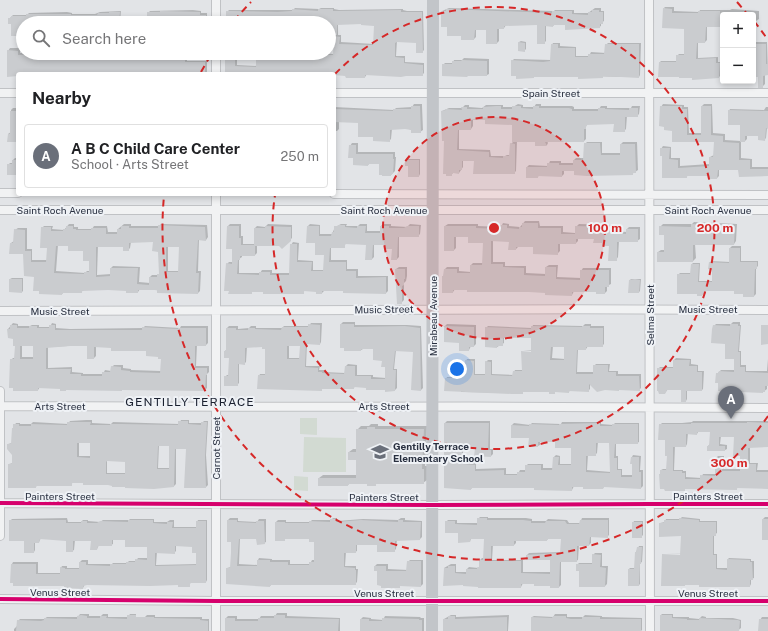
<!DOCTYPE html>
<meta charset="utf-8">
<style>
:root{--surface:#fff;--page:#f6f6f6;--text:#202124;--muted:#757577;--line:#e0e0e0;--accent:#6a6f7a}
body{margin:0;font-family:"Public Sans",sans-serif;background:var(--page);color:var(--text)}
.controls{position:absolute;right:12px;top:12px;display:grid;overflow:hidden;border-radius:4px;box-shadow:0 2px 6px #0003}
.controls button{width:36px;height:36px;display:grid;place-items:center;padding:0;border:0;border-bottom:1px solid var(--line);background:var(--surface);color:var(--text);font:20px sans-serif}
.you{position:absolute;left:457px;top:369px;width:14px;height:14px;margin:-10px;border:3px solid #fff;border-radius:50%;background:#1a73e8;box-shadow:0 0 0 6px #1a73e833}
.badge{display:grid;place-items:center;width:26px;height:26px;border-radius:50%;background:var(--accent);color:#fff;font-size:13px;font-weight:700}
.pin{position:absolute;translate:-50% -33px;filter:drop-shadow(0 1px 2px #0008)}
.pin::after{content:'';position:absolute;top:21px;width:14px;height:12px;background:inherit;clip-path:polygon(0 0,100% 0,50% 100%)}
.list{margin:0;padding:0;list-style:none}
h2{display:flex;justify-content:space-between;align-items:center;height:52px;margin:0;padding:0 16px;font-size:17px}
h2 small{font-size:13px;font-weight:400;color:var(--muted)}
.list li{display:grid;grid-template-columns:26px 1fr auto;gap:12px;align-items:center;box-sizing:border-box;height:64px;margin:0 8px 8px;padding:0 8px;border:1px solid var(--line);border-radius:4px}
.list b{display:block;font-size:15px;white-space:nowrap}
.list p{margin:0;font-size:13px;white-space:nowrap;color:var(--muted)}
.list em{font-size:13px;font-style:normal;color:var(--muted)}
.icon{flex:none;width:22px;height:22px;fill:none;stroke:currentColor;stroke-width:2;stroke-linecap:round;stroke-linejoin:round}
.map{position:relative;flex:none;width:768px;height:631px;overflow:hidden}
.search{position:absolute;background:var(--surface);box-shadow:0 2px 6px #0003;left:16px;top:16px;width:320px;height:44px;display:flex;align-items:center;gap:10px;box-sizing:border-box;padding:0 14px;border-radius:22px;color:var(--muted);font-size:15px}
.panel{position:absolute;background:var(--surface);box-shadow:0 2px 6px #0003;left:16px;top:72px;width:320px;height:124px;border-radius:4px}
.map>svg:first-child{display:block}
.green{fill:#d2dad2}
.shadow{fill:#0003;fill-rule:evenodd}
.building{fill:#cacccf;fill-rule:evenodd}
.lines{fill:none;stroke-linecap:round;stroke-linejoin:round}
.street-casing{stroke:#c0c2c5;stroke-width:10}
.street{stroke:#f1f2f3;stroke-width:8}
.secondary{stroke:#c2c5c9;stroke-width:12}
.cycleway-casing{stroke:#eff2f6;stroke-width:6}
.cycleway{stroke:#d6006c;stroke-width:4}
.ring{fill:none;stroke:#d62828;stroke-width:2;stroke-dasharray:7 5}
.labels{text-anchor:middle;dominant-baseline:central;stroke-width:4;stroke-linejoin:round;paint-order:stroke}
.street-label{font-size:10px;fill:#293040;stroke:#eff2f6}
.poi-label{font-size:10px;font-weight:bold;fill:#293040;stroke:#eff2f6;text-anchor:start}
.quarter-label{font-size:12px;letter-spacing:1px;fill:#1b2130;stroke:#eff2f6}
.centre{fill:#d62828;stroke:#eff2f6;stroke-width:2}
.ring-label{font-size:12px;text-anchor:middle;font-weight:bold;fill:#d62828;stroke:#eff2f6;stroke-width:4;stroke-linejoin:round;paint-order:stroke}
</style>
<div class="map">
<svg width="768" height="631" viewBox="0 0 768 631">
<rect width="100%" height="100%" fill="#e2e4e7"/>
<path class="green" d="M300 418H317V435L300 434Z
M304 437 346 438V472H303Z
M294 476 308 477V491L294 490Z"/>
<path class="shadow" d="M665 7H674V11L699 12 700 10H730L732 9 759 11V19L756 21V25L753 27V15H723V32H720V26H707V40L705 42H698V58L718 57V62H721V75L719 77 660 62 661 61H677V56L679 54H685V28L664 8Z
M295 8 319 9 321 8H334V9L339 10 403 9V10L407 11H423L424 50 422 52 417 42 397 41 396 56H405V62L424 63V73L422 75 367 74 365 77 334 74H226V61L228 59H230L232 55H237V65L257 66V55L259 53H265V55L280 56V53H295V57L310 58V53L334 54V43H329V23H227V12L229 10H293ZM362 23 375 25 374 44 341 42V35H338V24Z
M449 8 554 11 555 10H574V13H588L595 8H601V11H604V21L601 23V26L599 27 566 24H555L553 26H546V41L544 43 538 24 506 25 504 28H499V41L497 43 487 29H476V37L474 39 462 35 448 26 442 11Z
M193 10 201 11V13H207V23H148V13L150 11Z
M121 11 120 22 122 23H23V35L9 19 13 15H27L29 13 67 12 72 13V14H95L100 12Z
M521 41 526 42V49L524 51 519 42Z
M756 42H767L768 75H765V84L763 86 759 76 754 44Z
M553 43H560V46L576 47V56H589L591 52 606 53V45L608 43H641L640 75 639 77 579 76 512 61 514 59 551 60 552 45Z
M10 48H20V53H48V74H18V76L8 51Z
M57 53H74V57L116 58V53H141V58H163L165 57 176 56V53H182V58H187V61H207V74H62L57 73Z
M464 58 489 59V74L487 75H468L443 65 445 63H453L454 60H462Z
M414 104H422V106L423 130 420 132 405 128 392 129 391 139 389 141 374 136 359 122H339V129L337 131H334V107L394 110 396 108 412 107Z
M518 104 523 105V107H534L536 104H541V106H572L574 107V109H599L601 106H607V108H631L632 106H640L639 114 637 116H627L626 129 624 131 615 123 587 124 586 127V139L584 141H547L548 143 547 145H536V141H517L516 171 514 173 475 160H463V167L459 173H453L451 175 445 140 442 111 449 108H462L465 105H469V107L482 108 486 105H503V107H513ZM473 119H486L513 124V142L511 144 510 155H507L505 156H491L490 150 459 149V129H471L473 126Z
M663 104 684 105V107H688L689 133H702V106L704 104H712L713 133 725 134V140L741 141V124L729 111 730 109 764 110 766 107H768V128H767L766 138 764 140 759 135H747V139L745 141H741V158L752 159V167H768V175L739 169H719V176L717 178 710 175H689L686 177 663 155 661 149 663 146 671 147V158H680V166L710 164V157L714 155 715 141H673V130L661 107Z
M13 108H18V140L8 134 11 132V110Z
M587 142H602V153H621V144L623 142H637L638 170 632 174 564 170V174L562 176 539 175 538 177 527 167 529 165 548 166 550 161H561V163H574V160L576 158H584L585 144Z
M352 143H358V152H395V157H396L395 171 391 175 380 163H370L368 165 354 157 350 146Z
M15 158H18V174L8 165 10 163H13V160Z
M408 159H420V174L419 176 409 165 406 160Z
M525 221H539L540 226H563V232L575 233 576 227 579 224 614 225V231L627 232V229L629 227H640V239L637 241H619L618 257 616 260 610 245 595 238H578V241L576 243H560V251L557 254 534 246H519L516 249 510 241 493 240V262H505V266H526V273L546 274V267L549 265H558L557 277 581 278V271L583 268H611V284L607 286V291L605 293 596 291H574L572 295 546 292 455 289 453 292 445 269 447 267H459V271L471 272V265L473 263H483L484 242 469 236H456V248L454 250 445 226 448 224H478V226L501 227 503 223 509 224V226L520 227Z
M694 222 737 224 736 241 734 244H695L696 258 693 261H658V252L661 250H665V234L660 227 663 224H692Z
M69 224H74V227H78V229H92L94 226H107L108 232H118V229L124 224H131V226H159L161 224 207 225 208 237 206 240 199 239 198 271H201L200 291 198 293 140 289 138 292 127 290H84L81 292H64L62 294 40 293 35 276 24 253 11 243 14 241 15 230 18 228H27V249H32V260H48V248L42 228 44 226H53L52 229 64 230ZM154 241 159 251 160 273 158 275H152L150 277V283L139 282 140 267 113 266 111 268V274L97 275 98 246H124L128 250 130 248 131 242ZM58 245 69 246 84 250 90 260V271H87L85 273 56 271ZM168 246H180V271H168Z
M230 224H241V236H243V244H255V228L257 226 265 227 268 224 292 225V238L290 240 279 245H257V253L255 255H242V257L239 259V273H260L262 270H272V273H290L291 245 293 242 299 243 298 260 313 261V270H324L325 254 308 226 310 224 320 225V234H332L335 227 341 224H347L346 226H358L360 224H367V231H381V226L383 224H391V226L407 227 410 224 421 225 420 234 418 236H399V257L397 259H392L393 248 386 244H374V257L372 259 367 244 346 243 344 247H331V260H347V269H358V276H388V291L386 293 344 290 324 291 322 293 317 291 305 290 303 293 253 291 251 293 227 264 229 262H233L234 248H227L228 226Z
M732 246H741V261H758V266L756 268V294L754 296 735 290H707L702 295 698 293 678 275 680 273H691L692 264 693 263H700L699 281H713V269L710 263 711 261 730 262V248Z
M399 267H407V276L406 281 404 283V300L401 303 396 269Z
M12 278H23V291L22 292 10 279Z
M631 279H641L640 291 639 292 630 280Z
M343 322H355V325H407L421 326 423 388 421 390 412 389 414 351 396 350 394 369H397V388L395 390 355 386 354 388H323L321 390 259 376 260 374H266V348L263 346 247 347 246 362 244 364 239 363V383L237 385 225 377 227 375H229L230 357 225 351 227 349V328L229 326H238V329L249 328 251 326H256V328H282L284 326H309L311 323H322L321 342 320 344 307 343 306 366H320L319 370H324V372L345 373 346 366 348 364 357 365V375H373V377L386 378V366L383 360 374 348 363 349 361 350 341 324ZM289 345 301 346 300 358H289Z
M733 322H740V325H741L739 351H741V365H746V371H767L768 359V385H767V389L763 392 719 390V382L717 374 721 370H735V358L714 326 716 324H731Z
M13 323 18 324V326H30L32 325H39V327H50L52 323 56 324V328L70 329 143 328 145 326 180 328 181 326H208V343L206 345H197L196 366H209V372L207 374V388L205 390 40 387 38 390 11 360 13 358H15L16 345 14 338 8 329ZM22 345H34V357H22ZM88 345 94 358 96 356V346L147 350 162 358 161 371 131 370V369L123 368V365H114L112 367 111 371 105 370 103 374H83V373L72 372V367L48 368V347Z
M447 324 476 325V344L474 346H471L469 350 445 326Z
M585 324H591V326H604V344L602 346H588L586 349H578L577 372H594V366L596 364H610L609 371H618V374H641V388L639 390 590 384V389L588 391 570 390 569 392 556 391 554 393 550 391H524L522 393 461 392V390L446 379 447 377H462L466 361 467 359H475V374H486V362L488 360H492V374L514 375V372L515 370H523L522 352V351V352L535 353 536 351 523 350H532V337H504V343L497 347 486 328 488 326 532 328 533 325 583 326ZM553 346H565V359L552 358Z
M676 358 691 359V364L698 365V371H704L703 389 702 390H687V399L686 401 682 389H668L665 393 658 369 660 367H674V360Z
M86 420H92V423L111 424 113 422 179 424 181 420H189V423H202L204 421H208L206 455 208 485 206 487 187 448H176V484L174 486 73 482 71 485H37L36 487 9 464 13 463V454L8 444 12 443 13 428 16 423H20V424H31L33 422 68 424 70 421ZM79 442H92L91 456H79ZM159 445H170V468H158ZM107 460 126 461V473H107Z
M447 421H490V449H493V454L491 456 476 448H463V463H476V469L506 468V474H518L520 470H526V466L528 464H543V468H553L554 457 556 455 560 456V464H572V447L556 441H540V445L538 446 530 437H512V425L514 423 530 425 532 423 561 424 562 422H601V424L613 425 615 423H639V442L637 443H616V456H618V469H622V475H633L632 457 633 455 641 456 640 470H643V486L641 488 605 486 603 488 574 486 572 490 535 487H473L471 489 445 487V423ZM598 442H610L611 472 587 470 588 455H595L597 453Z
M693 421H768V446L750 447V463H758L757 470H768V488L739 487 736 489 686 488 684 490 661 470 663 469H667L668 455 666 439 660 425 662 423H682L692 422ZM711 431 710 444 708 446 725 450 727 449V445L720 444 721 436H735L741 455V469H724V456H718L716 458V474H703L701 478 686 477V471H683V470H674L675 446H686L687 444 688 433 697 434 698 432Z
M371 424H378V426H427L425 466H427V480L423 483H350L348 485 319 478 323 475H357V459L349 452 353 449H357V430L361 426H369Z
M480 517H488V518H526L532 519V521H546L548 519 567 520 569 523H580L582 518H609V535L607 537 591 536V543L589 545H579L578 560 576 561H561V585L559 587H551V585L535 583H523L521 587H479L444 568 451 564H456V572H467V569L469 567 478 568 480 566V560L482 558H485V538H471L470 542 446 522 448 520H457V523H478V519ZM549 538H561V552L529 553 527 555 551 559V572H523V560H492L493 545H514L516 543V540H547Z
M682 517 700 519V521H717V533L714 535V554H717V568H728V559L729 558 751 559V561H754V578L751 579V584L750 586 685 556V554L665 553 681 554 682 535 660 536V523L665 522 666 519H680Z
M765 517H768V552V539H763V519Z
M67 518 68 522H81L83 520H88V521L100 522 103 520H129L130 519H154V522H167L170 520H174V527H197V522L198 520H207V580L206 582H191L189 586 179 584H85L83 588 65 585H14L12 564 13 562H38V573H61V568L62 566H67V568H80V562L82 560H88V564H112L113 563H127L129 561H136L138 558H148V546L126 539H113V544L111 545H99L97 549 92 540H75L74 550 72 551 67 540 41 538 39 542H35V550L34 552 10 521 12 519ZM176 545 193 546 197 552V564L156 565 157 552 174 553 176 551Z
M230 518H238V521L257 522 259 519H266V542L264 543 257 538H240L239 564 258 565V560L259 558 272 559V560H290V564H310L312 560H315V541L310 538H286L284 540H276V522L278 520H286V522H310L312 520H331L333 518H337V521L363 519 398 520 401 518H405V520L422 521V537L420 539 397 540 396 549 394 551 378 544H357V551L355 552H346L345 566H356V569H358L357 582 355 584H272L270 586 227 568 231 567 232 541H228V520Z
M634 521H643V535L641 537 633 523Z
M639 546H643L642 562 640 563V584L639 585H629V569L630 568H635L636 552Z
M595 553H602V566H608L607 584 605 586 580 570 577 565 579 563H593V555Z
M410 560H423V584L421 586 378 570 375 566 377 564H388V569L408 570V562Z
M277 613H287V616L340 618V631H226V618L228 616H237V619H259L261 616H275Z
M80 614H89V616H101L103 614H108V617H128L130 614H136L135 627 134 631H14V629L17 626 18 621 20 619H44L47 617H78Z
M555 614H567V617H583L585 615 602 616V617L642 618V630L641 631H532V617L534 616 553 617Z
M662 614H673V617H689V618L699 619 702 616 706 617V618H733L741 620V628L737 631H661V615Z
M147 615H155V617H202V619H209V631H145V617Z
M451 615H456V617L509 615 508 631H444V619Z
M385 616 421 617 420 618H424V631H361V619L363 617 371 618V619L383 620Z
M762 617H768V631H759L760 620Z"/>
<path class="building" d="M663 8 672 9V13H698V11H720V27H706L705 43H697L696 59 716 58V63H720L719 78 692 80V78H679V77H658L659 62H676V55H684V29L662 28Z
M292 9 318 11V9H333V11H337L401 10V12H422L423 53H416V43L397 42 395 43V57L404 58V63L423 65V76H406L401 77 365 75V78H346L345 76 334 75V74H225V60H229L230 56H235V66L256 67V55H263V57H279V53H288V59H309V53H319V55H333L334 36 340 37 339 44 373 45 374 26 361 25V24L337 25V35H329V23H226V11L278 12 292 11Z
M446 9 552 13V11H572V14L588 15V12H592V10H599V12H603V24H600V28L565 30V25H553V27L545 26V44H537V25L504 26V29H497V44H486V30H475L474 40H461V36H447V27H441V11H446Z
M160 11 200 12V15H206V23H147V12H160Z
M109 12H120L119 23H23V36H11V24H8V18H11V16H26V14H71V15H97L98 13H109Z
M518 42 525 43V52L518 51Z
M551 44H558V48H575V57H588V54H604L605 44H639V78L603 76V78L578 79V77H534V78L516 79V76H511V60L543 62 550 61Z
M753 44H766V64H768V75L763 76V88H758V77H753Z
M7 50 18 51V55L51 54V57L53 58 78 59V58H102L127 60V53H138V59H162V58H175V53H181L180 59H185V62H205V74H18V76L7 77Z
M462 60 487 61V76H468L467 77 442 76V64H452V61H461Z
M411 106H420L421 133H411V130L405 129 390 130V142L373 141V137H358V123L334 122V109L393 111V109H411Z
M496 106H501V109H512V106H521V108L533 109V106H539V108H569L572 109V111H598V108H605V109L629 110V108H638V117H625V132H613L614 124 586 125V129H584V142H545L547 146H535V142H512V125L485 124V120H471V130H458L457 150 489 152V157L503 158V156H509L510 143 515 144V174H473L474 161H462V170H459V174L453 173 452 174V176H446V174H443L444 141H442L441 111 446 110V109L462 110 461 107H467V109H483V107Z
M660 106H682V109H687V135H701V106H711V135L723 136V142L739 143V160H750V169H768V176L739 177 738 170H718L717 179H709V176H687V178H662V156H660V148H670L669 159 678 160V168L709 166V157H713L714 142H672V131L664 130V127L659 126Z
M728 110 768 111V129L766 128 765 141 758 140V136H745V142H740V125H728Z
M10 111H18V142H7L8 134H10Z
M584 143H600L601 155H620V144H635L636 173H633V175L587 176 574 175V171H562V177L538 176V178H526V167H547V163H559V165H573V160H583Z
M349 145H356V154H393V159H394L393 174H391V176H382V175H379V164H368V166L353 165V158H348Z
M12 160H18V175H7V164H12Z
M405 160H419V177H408V166H405Z
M522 223H538V228H561V234H575V226L612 227V233L626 234V229H638V242H617V261H608L609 246H602V243H593L594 239H576V244H558V255L533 254V247H516V250H508L509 242 491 241V264H503V267L524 268V275L545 276V267H556V279L580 280V270H609V287H605V294H596V292H572V296L545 295V293L529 292H467V290H453V293H442V276H443L444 269H457V273H470V265H482L483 243H468V237H454V251H444V226H476V228L500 229V225H507V228L519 229V227H522Z
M691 224 735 226 734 245H693V262H657V252H664V235H659V226L691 227Z
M158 225 205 227 206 241 198 240 196 273H199L198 294 157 293V290H138V293H126V291L108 290 82 291V293H62V295L39 294V291H33L34 277 24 276 23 254H9L10 243H13L14 229 25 230V251H31V262H46L47 248H40L41 227H51V231H63V229H66V226H73V229H76V230H91V228H106V234H117V229H121V226H129V228H158ZM153 242 152 251 158 252 159 274H157V277H149V285L137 284 138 268H110V276L96 277V247H123V251H129V243ZM56 246H68V251H83V261H89V272H84V274L54 273ZM166 247H179L178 272H166Z
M338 225H345V227L357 228V226H366L365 233H380V226H389V228H404L407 226H419V237H398L397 260H391L392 249H385V245H373L372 260H365L366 245 345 244V248H330L329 262H346V271H356V278L386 277V294L343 293V291H322V294H316V292L304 291V294H263V292H252V294H228L229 291H224L226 263 232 264V249H226L227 226H239V238H241V245H254V228H265V226L291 227V241L282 249 279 246H255V256H240V260H238L237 274 259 275V272H270V275H289L290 244H297V262H312L311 271H323L324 255H315V243H306L307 226H319V236H331L332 232H334V226H338Z
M729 248H740V262H757V269H755L754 297H743V294H734V291H706V294H702V296H697V294H677V274H690L691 264H699L698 282H712V270L708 269 709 262 729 263Z
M395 269H405V279H404V285L402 286V304H397Z
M9 279H22V293L9 292Z
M635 279 640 280 639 293H628L629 280Z
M308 324 320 325V345L306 344 305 367 318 368V372H322V373L344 374 345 366H355V376H371V379H385V367H381L382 361 373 360V349H361V351H344V348H340V324H354V327L405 326 420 328 421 391 411 390 413 352 395 351 393 370H396L395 391 385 392V390H366V388L354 387V389H322V391L257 389 258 375H265V349H262V347L245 348V365L238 364V386H224V376H228L229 358H224V351H226V328H236V330H248V328H255V329L281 330 282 327H308ZM287 346H300L299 359H287Z
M730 324H738V326H740L738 352H740V367H745V372L768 373V386H765V392H763V393L718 391V383H715L716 373H718L719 371 734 372V359H725V344L711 343 712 329 713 325 730 326Z
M10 325H17V328H29V326H37V328H49V325H55V330H142V327L178 329V328H206V346H195V368H207V375H206L205 391 122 390V391L66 390V391H60V389L38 388V391H13V388H9V387L10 359H14L15 346H13V339L8 338 7 329H10ZM20 346H33V359H20ZM70 346H87V359H94V347L111 348V351H146V356L158 357V359H161L160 373 130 372V371L121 370V367L111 366 110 372H102V376H81V374H70L71 369H46V348Z
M761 325H768V344L761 345Z
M444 326 474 327V347H469V351H459V343L444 342Z
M531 326 582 327V326H590V328H603V347H586V350H577L576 374H593V365H608V372H616V376H639L640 391 619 390V391L605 390 597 392 589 384V392L569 391V393L555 392V394H549V392H523V394H512L444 391 445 378H461L462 373H464L465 360 474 361V375H485V361L491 362V375L512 376 513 371H522L521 351 531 352V338H503V346H497V348L485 347V327L531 329ZM551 347H564V360H550Z
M673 360H690L689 366H697V372H702V391H686V402H681V390H667L665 394H659L658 391H657V368H673Z
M178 421H188V424L201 425V422H207L205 457 206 488H184L186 449H175L174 487 154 489 125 488V487H112V486L108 485H83V483H72V486H36V488H8V464H12V455L7 449V444H11L12 428H13V424H19V426H31V424L67 425V422H91L90 425H110V424H121L178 425ZM77 443H90V458L77 457ZM158 446H169V469H157ZM107 461 125 462V474H106V462Z
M747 422 768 423V447L748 448V464H756V472H768V489L737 488V490L685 489V491H665L664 489H660L659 474H660V470H666L667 456H665V440H658L659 424H691V423H747ZM697 432H710L709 446H707V451H725V446H719V437H734L733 456H740V471H722L723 458H715V476L700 475V479H685V473H682V471H673V447H686V434L697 435Z
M444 423H489L488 450H491V457L474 456 475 449H462V464L475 465V471L504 470V475H517V472H525V465H541V470H552L553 457H559L558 465H571V448H555V442H538V447H528L529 438H511V425L529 426V424L559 425V424L600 423V426H612V424H638V444H615L614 458H617V470H621V477H632V464H630L631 457H639V472H641V489L604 487 603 489H583V487H572V491L534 490V488H471V490L444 488ZM596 443H609L610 473 586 472V456H596Z
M367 427H375V429H424L422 469H424V484H376V486H367V484H348V486H318V478H356V460H348V452H356V429H367Z
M477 518H487V520H523L531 521V523H545L546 521H565L567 524H579L580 520H608V538L590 537 589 546H577V562H560L559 588H550V586H534V584H521V588H478V587L463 586V585L443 586 444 568H448V566H455V573L466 574V569H477V567L479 568V560H483L484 539H470V542L458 543V533H445V521H455V524L477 525ZM547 539H561L560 553 526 555V560H550V574L521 573V561H491V546H514V541H547Z
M679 518 699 520V522H716V536H713V555H716V569L727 570V559L750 560V562H752L753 580H750V587H699V585H685V586H661L662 554 680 555 681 536 659 537V523H664V520H679Z
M330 519H336V522L361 520 398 522V520H403V522H421L420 540 395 541V552H377V545H356V553H344V567L355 568V570H356V585H270V587L226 584V568H230L231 553V542H227V520H237V522L256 523V521H264L265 544 257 545 256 539H239L237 566H257V560H270V562H288V565H309V562H314V542H309V539H285V541H275V522H285V523H309V521L330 522Z
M762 519H768V540H762Z
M9 520H66V523H81V521H87V523H97L100 521 128 522V520H153V523L167 524V522H173L172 528H196V521H206V583H190V587H178V585L150 586 87 585 83 586V589L64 588V586H13V583H10L11 564H36V574H60V567L65 568V569H79V562H86V565L110 566V564H126V562H135V559L147 560V547H125V540H112V546H98L97 550H90L91 541H73V552H66V541L40 539 39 543H34V553H24V541H9ZM175 546 192 547V553H196V565L155 566V553L175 554Z
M632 522H642V538H632Z
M637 547H642L641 564H640L639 586H628V569H634L635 552H636Z
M592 554 601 555 600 567 606 568 605 587H579V571H576V564H592Z
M407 561H421V587L400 586V588H381V586L377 585V571H374V566H386V571H406Z
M81 615 87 616V618H100V616H107L106 618 127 619V615H136V617H154V618L200 619V620L208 621V631H16L17 620 41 621 44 620V618L77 619V616Z
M274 615H285V618L339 619 338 631H225V618H235V621H258V618H274Z
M660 615H672V618L687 619V620H699V618L738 620 740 621 739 631H660Z
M448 616H455V619L507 617V631H443V619H448Z
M553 616H566V618L571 619H582V617H600V619H641V631H531V617L552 618Z
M382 618 419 619V620H422V631H360V619H369V621H382Z
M759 619H768V631H758Z"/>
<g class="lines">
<g class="street-casing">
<path id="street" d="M649 0 650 631
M216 23V0
M216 74V53
M0 93H18
M334 93H768
M0 193H18
M334 194 768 195
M0 210H768
M0 311C256 311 512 308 768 310
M0 391V536
M0 406C256 408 512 405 768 408
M0 503 433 505 650 504H768
M0 599 216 601H768
M216 631V194"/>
</g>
<use href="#street" class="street"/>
<path class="secondary" d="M432 631 433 0"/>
<g class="cycleway-casing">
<path id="cycleway" d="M0 503 433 505 650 504H768
M0 599 216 601H768"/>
</g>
<use href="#cycleway" class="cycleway"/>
</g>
<circle cx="494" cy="228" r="111" fill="#d62828" fill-opacity=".12"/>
<g class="ring">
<circle cx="494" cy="228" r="111"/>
<path d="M335 74A221 221 0 1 1 275 195"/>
<path d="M768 416A332 332 0 0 1 164 196M201 72A332 332 0 0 1 211 55M234 21A332 332 0 0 1 251 2M737 2A332 332 0 0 1 748 15M754 21A332 332 0 0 1 768 40"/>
</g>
<defs>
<g id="school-bare" transform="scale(1.38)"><path d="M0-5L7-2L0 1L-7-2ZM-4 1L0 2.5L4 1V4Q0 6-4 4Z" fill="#6a6f7a" stroke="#eff2f6" stroke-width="2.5" paint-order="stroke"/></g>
</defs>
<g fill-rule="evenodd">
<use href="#school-bare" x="380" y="452"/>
</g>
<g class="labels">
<g class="street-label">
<text x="551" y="93">Spain Street</text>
<text x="60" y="210">Saint Roch Avenue</text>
<text x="384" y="210">Saint Roch Avenue</text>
<text x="708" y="210">Saint Roch Avenue</text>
<text transform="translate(384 309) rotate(-1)">Music Street</text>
<text x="708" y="309">Music Street</text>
<text x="60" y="311">Music Street</text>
<text transform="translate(650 315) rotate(-90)">Selma Street</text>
<text transform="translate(433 316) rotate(-90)">Mirabeau Avenue</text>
<text x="60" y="406">Arts Street</text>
<text x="384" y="406">Arts Street</text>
<text transform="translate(216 448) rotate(-90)">Carnot Street</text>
<text x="60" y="496">Painters Street</text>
<text x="708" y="496">Painters Street</text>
<text x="384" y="497">Painters Street</text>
<text x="60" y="592">Venus Street</text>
<text x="384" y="593">Venus Street</text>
<text x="708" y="593">Venus Street</text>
</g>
<g class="poi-label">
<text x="393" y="446">Gentilly Terrace<tspan x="393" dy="12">Elementary School</tspan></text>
</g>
<g class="quarter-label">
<text x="190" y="402">GENTILLY TERRACE</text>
</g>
</g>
<circle cx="494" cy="228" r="6" class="centre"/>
<g class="ring-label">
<text x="605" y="232">100 m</text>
<text x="715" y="232">200 m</text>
<text x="729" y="467">300 m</text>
</g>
</svg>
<div class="controls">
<button>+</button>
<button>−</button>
</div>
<div class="you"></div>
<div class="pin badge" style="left:731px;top:419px">A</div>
<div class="search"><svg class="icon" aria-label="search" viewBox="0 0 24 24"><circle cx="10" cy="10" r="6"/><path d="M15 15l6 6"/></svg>Search here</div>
<section class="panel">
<h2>Nearby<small></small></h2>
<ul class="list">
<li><span class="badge">A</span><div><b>A B C Child Care Center</b><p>School · Arts Street</p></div><em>250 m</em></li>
</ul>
</section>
</div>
